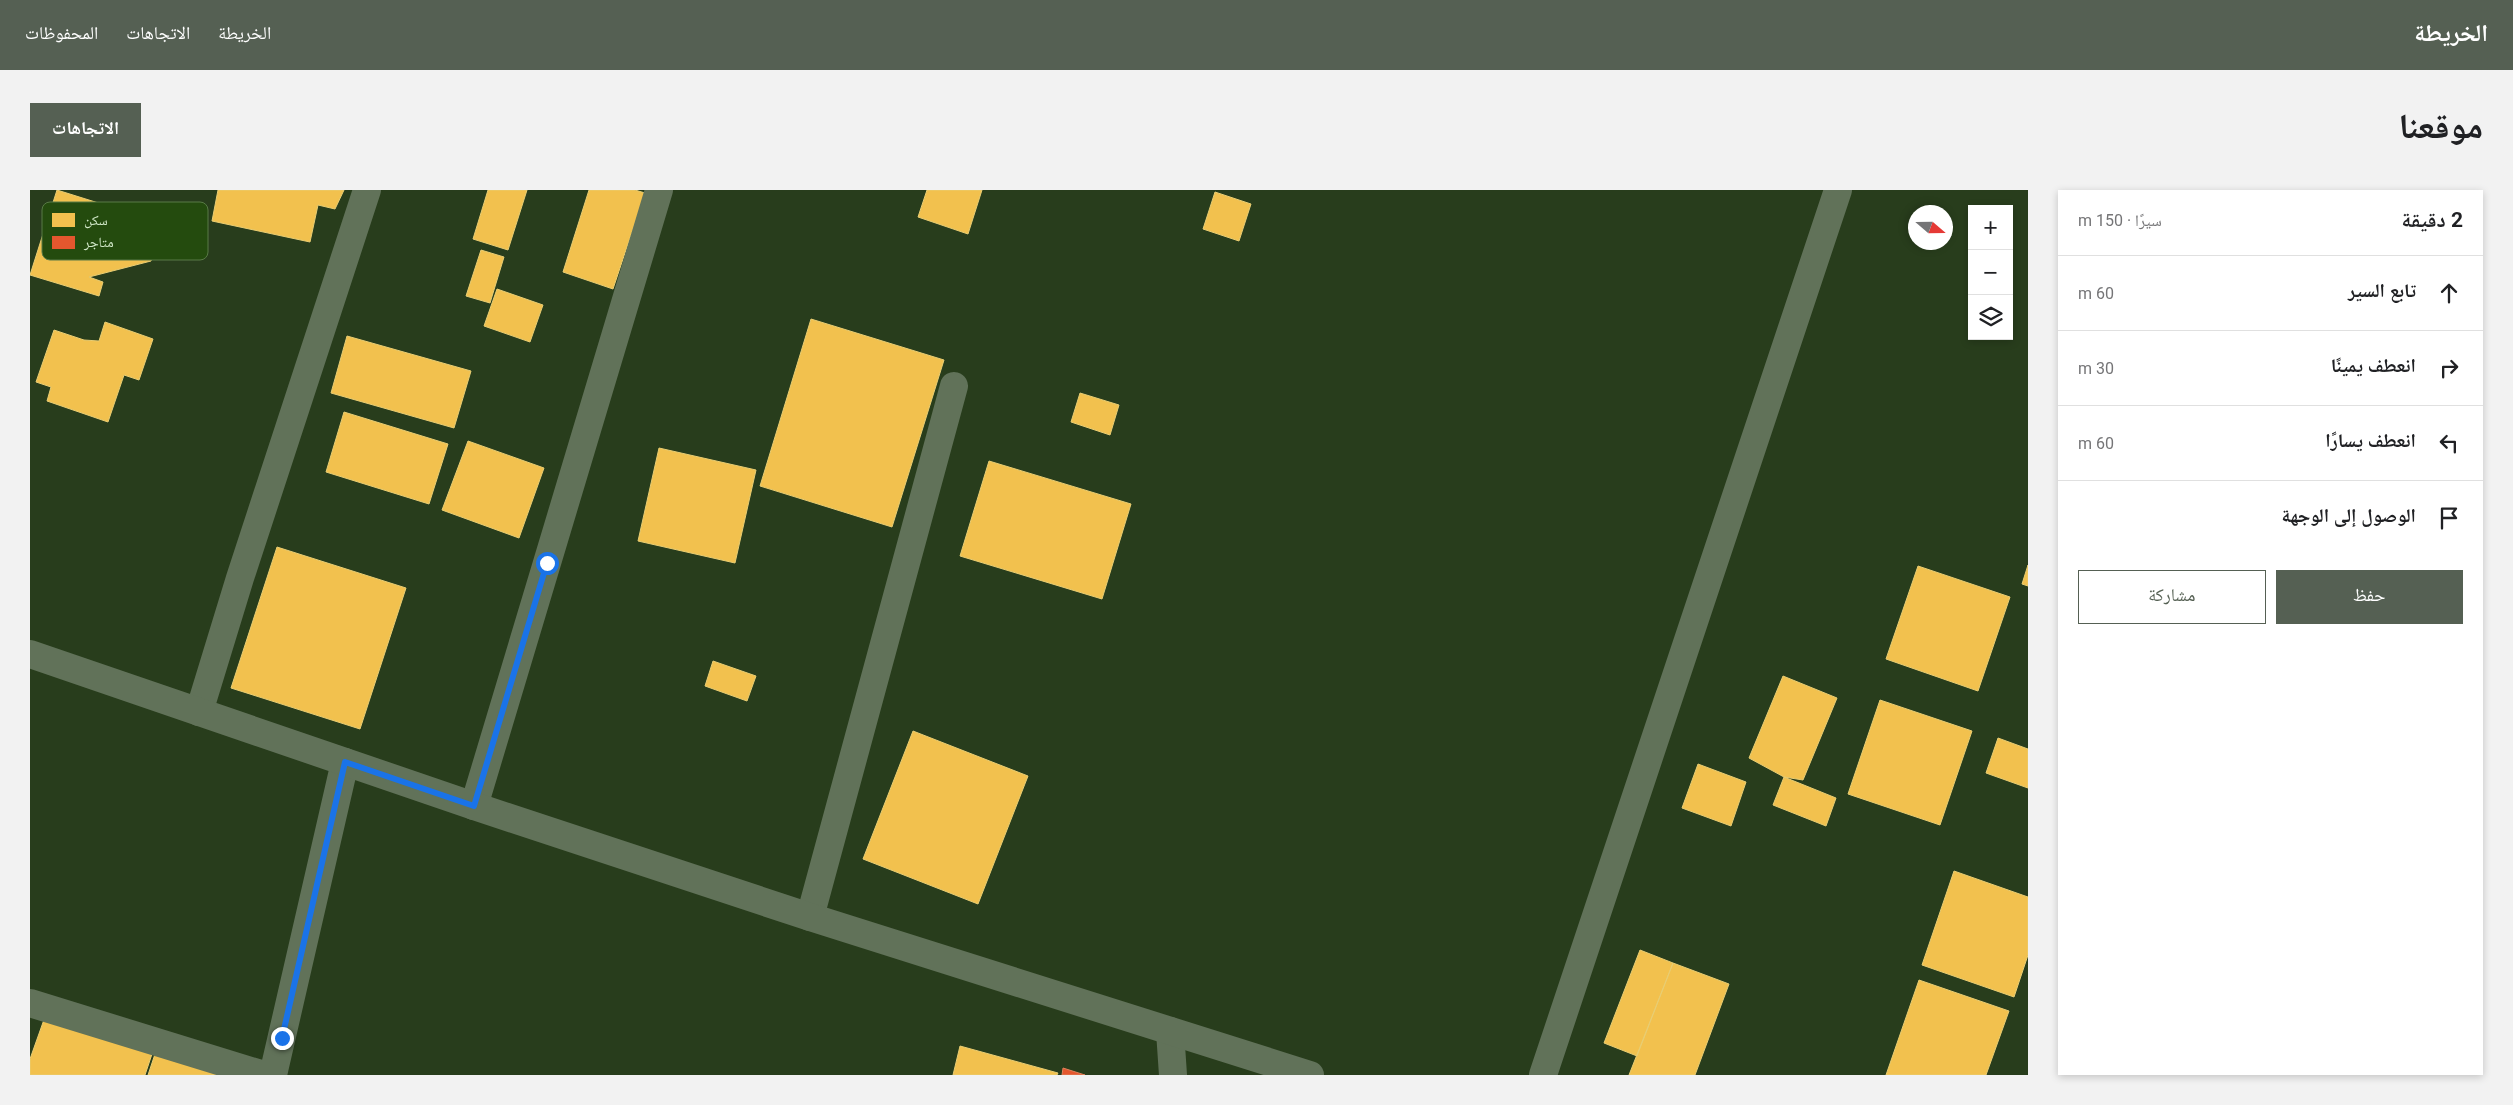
<!DOCTYPE html>
<html lang="ar">
<meta charset="utf-8">
<style>
:root{--surface:#fff;--page:#f2f2f2;--text:#202124;--muted:#757577;--line:#e0e0e0;--accent:#556053}
body{margin:0;font-family:Roboto,"Noto Naskh Arabic",sans-serif;background:var(--page);color:var(--text);direction:rtl}
.controls{position:absolute;right:15px;top:15px;display:grid;overflow:hidden;border-radius:0px;box-shadow:0 2px 8px #0003}
.controls button{width:45px;height:45px;display:grid;place-items:center;padding:0;border:0;border-bottom:1px solid var(--line);background:var(--surface);color:var(--text);font:25px sans-serif}
.compass{position:absolute;left:1878px;top:15px;width:45px;height:45px;border-radius:50%;background:var(--surface);box-shadow:0 2px 8px #0003;rotate:110deg}
.stop{position:absolute;width:15px;height:15px;margin:-11px;border:4px solid #1a73e8;border-radius:50%;background:#fff}
.stop.end{background:#1a73e8;border-color:#fff;box-shadow:0 1px 5px #0008}
.list{margin:0;padding:0;list-style:none}
h2{display:flex;justify-content:space-between;align-items:center;height:65px;margin:0;padding:0 20px;font-size:21px}
h2 small{font-size:16px;font-weight:400;color:var(--muted)}
.list li{display:grid;grid-template-columns:32px 1fr auto;gap:15px;align-items:center;box-sizing:border-box;height:75px;padding:0 20px;border-top:1px solid var(--line)}
.list b{display:block;font-size:19px;white-space:nowrap}
.list em{font-size:16px;font-style:normal;color:var(--muted)}
.actions{display:flex;gap:10px;padding:15px 20px}
.actions a{flex:1;padding:11px 0;border:1px solid var(--accent);border-radius:0px;text-align:center;font-size:18px;color:var(--accent)}
.actions .main{background:var(--accent);color:#fff}
.icon{flex:none;width:28px;height:28px;fill:none;stroke:currentColor;stroke-width:2;stroke-linecap:round;stroke-linejoin:round}
.map{position:relative;flex:none;width:1998px;height:885px;overflow:hidden;direction:ltr;border-radius:0px}
header{display:flex;align-items:center;gap:30px;box-sizing:border-box;height:70px;padding:0 25px;background:var(--accent);color:#fff}
header strong{font-size:24px}
nav{display:flex;gap:28px;margin-inline-start:auto;font-size:18px}
.intro{display:flex;align-items:center;justify-content:space-between;box-sizing:border-box;height:120px;padding:0 30px}
h1{margin:0;font-size:35px}
.button{padding:12px 22px;border-radius:0px;background:var(--accent);color:#fff;font-size:18px;font-weight:700}
main{display:flex;gap:30px;padding:0 30px}
aside{flex:1;background:var(--surface);border-radius:0px;box-shadow:0 2px 8px #0003}
.map>svg:first-child{display:block}
.homes{fill:#f2c14e;stroke:#e8cd73}
.shops{fill:#e4572e;stroke:#df835c}
.lines{fill:none;stroke-linecap:round;stroke-linejoin:round}
.minor{stroke:#617259;stroke-width:28}
.tertiary{stroke:#617259;stroke-width:28}
.route{stroke:#1a73e8;stroke-width:6}
.key{fill:#244b0e;stroke:#587a46;stroke-width:1}
.key-label{font-size:14px;fill:#d2e9c9}
</style>
<header>
<strong>الخريطة</strong>
<nav><a>الخريطة</a><a>الاتجاهات</a><a>المحفوظات</a></nav>
</header>
<div class="intro"><h1>موقعنا</h1><a class="button">الاتجاهات</a></div>
<main>
<aside>
<h2>2 دقيقة<small>سيرًا · 150 m</small></h2>
<ul class="list">
<li><svg class="icon" aria-label="ahead" viewBox="0 0 24 24"><path d="M12 20V5M6 11l6-6 6 6"/></svg><div><b>تابع السير</b></div><em>60 m</em></li>
<li><svg class="icon" aria-label="right" viewBox="0 0 24 24"><path d="M7 20v-9h11M14 6l5 5-5 5"/></svg><div><b>انعطف يمينًا</b></div><em>30 m</em></li>
<li><svg class="icon" aria-label="left" viewBox="0 0 24 24"><path d="M17 20v-9H6M10 6l-5 5 5 5"/></svg><div><b>انعطف يسارًا</b></div><em>60 m</em></li>
<li><svg class="icon" aria-label="arrive" viewBox="0 0 24 24"><path d="M6 21V4h12l-3 4 3 4H6"/></svg><div><b>الوصول إلى الوجهة</b></div></li>
</ul>
<div class="actions"><a class="main">حفظ</a><a>مشاركة</a></div>
</aside>
<div class="map">
<svg width="1998" height="885" viewBox="0 0 1998 885">
<rect width="100%" height="100%" fill="#283d1c"/>
<path class="homes" d="M27 0 145 37 142 47 130 43 121 71 59 87 73 92 69 106 0 85Z
M188 0H314L305 19 288 15 280 52 182 31Z
M458 0H497L478 60 443 49Z
M559 0H605L615 3 583 99 533 82Z
M897 0H952L938 44 888 27Z
M1185 2 1221 14 1209 51 1173 39Z
M451 60 474 67 460 113 436 106Z
M467 99 513 115 500 152 454 136Z
M781 129 914 170 862 337 730 296Z
M75 132 123 149 109 190 94 185 78 232 17 211 21 197 6 192 24 140 54 150 69 151Z
M317 146 441 181 424 238 301 203Z
M1050 203 1089 215 1080 245 1041 232Z
M314 222 418 254 399 314 296 282Z
M438 251 514 278 489 348 412 320Z
M629 258 726 280 705 373 608 351Z
M959 271 1101 314 1072 409 930 366Z
M247 357 376 398 330 539 201 498Z
M1998 375V396L1992 394Z
M1888 376 1980 407 1948 501 1856 469Z
M683 471 726 486 717 511 675 496Z
M1753 486 1807 508 1773 590 1754 587 1719 568Z
M1850 510 1942 541 1910 635 1818 604Z
M883 541 998 586 948 714 833 669Z
M1968 548 1998 559V598L1956 583Z
M1668 574 1716 592 1701 636 1652 618Z
M1754 587 1806 608 1796 636 1743 615Z
M1924 681 1998 707V765L1984 807 1892 775Z
M1610 760 1643 773 1607 866 1574 853Z
M1643 773 1699 794 1665 885H1599Z
M1889 790 1979 821 1956 885H1856Z
M16 824 123 861 115 885H0V869Z
M930 856 1028 883 1027 885H923Z
M126 861 197 885H118Z"/>
<path class="shops" d="M1033 878 1055 885H1032Z"/>
<g class="lines">
<path class="minor" d="M169 522 210 388 337 0
M444 616 629 0
M780 727 924 196
M0 813 234 885
M1140 841 1143 885
M243 885 315 572
M1513 885 1808 0"/>
<path class="tertiary" d="M0 464 444 616 780 727 1280 885"/>
</g>
<g class="lines">
<path class="route" d="M252 848 315 572 444 616 517 373"/>
</g>
<rect x="12" y="12" width="166" height="58" rx="8" class="key"/>
<rect x="22" y="23" width="23" height="14" fill="#f2c14e"/>
<rect x="22" y="46" width="23" height="13" fill="#e4572e"/>
<g class="key-label">
<text x="54" y="35">سكن</text>
<text x="54" y="57">متاجر</text>
</g>
</svg>
<div class="controls">
<button>+</button>
<button>−</button>
<button><svg class="icon" aria-label="layers" viewBox="0 0 24 24"><path d="M12 4l9 5-9 5-9-5zM3 14l9 5 9-5"/></svg></button>
</div>
<svg class="compass" viewBox="-18 -18 36 36"><path d="M0-13l5 13h-10z" fill="#e53935"/><path d="M0 13l5-13h-10z" fill="#757577"/></svg>
<div class="stop" style="left:517px;top:373px"></div>
<div class="stop end" style="left:252px;top:848px"></div>
</div>
</main>
